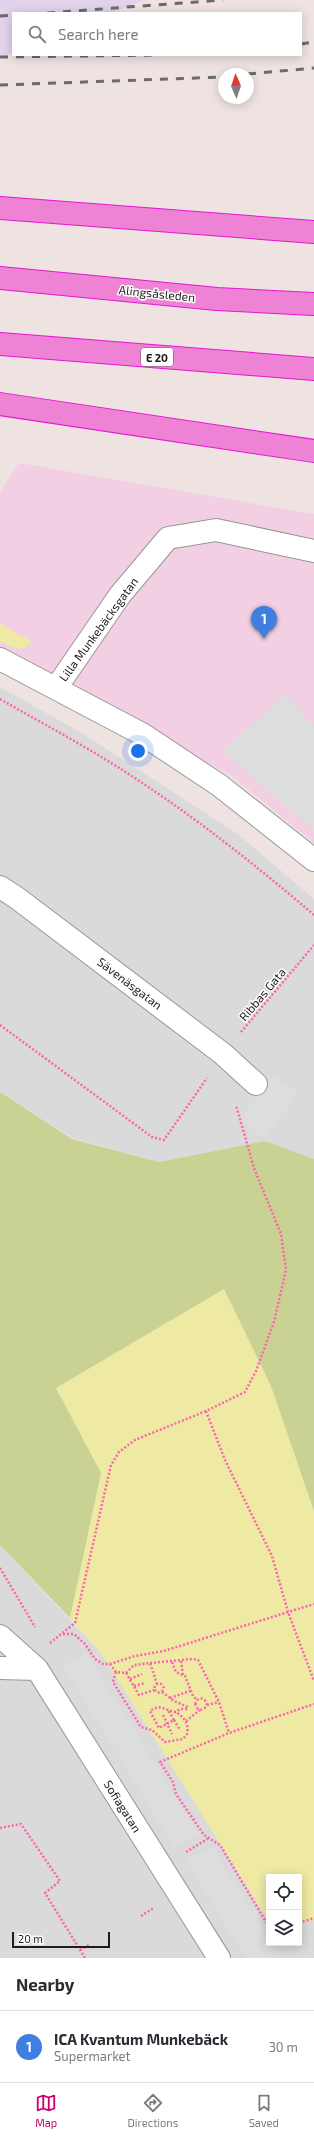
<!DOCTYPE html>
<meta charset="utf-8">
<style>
:root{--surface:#fff;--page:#f7f7f7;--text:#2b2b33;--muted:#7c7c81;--line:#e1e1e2;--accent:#ca0073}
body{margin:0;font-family:"Exo 2",sans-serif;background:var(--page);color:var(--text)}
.controls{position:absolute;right:12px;bottom:12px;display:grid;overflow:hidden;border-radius:0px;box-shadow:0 2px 10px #0003}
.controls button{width:36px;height:36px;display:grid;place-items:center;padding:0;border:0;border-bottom:1px solid var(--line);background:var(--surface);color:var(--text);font:20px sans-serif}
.compass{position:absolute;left:218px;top:68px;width:36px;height:36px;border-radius:50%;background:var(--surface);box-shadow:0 2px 10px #0003;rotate:358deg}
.scale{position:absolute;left:12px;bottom:10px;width:98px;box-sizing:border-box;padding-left:4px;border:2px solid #1d1d1d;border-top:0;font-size:11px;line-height:14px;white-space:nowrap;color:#1d1d1d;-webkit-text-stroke:3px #fff;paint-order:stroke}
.you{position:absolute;left:138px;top:751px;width:14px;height:14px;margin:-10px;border:3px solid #fff;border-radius:50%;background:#1a73e8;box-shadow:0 0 0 6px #1a73e833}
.badge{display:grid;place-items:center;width:26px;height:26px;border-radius:50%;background:var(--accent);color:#fff;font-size:13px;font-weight:700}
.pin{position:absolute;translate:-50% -33px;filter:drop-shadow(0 1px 2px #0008)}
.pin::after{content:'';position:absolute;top:21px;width:14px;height:12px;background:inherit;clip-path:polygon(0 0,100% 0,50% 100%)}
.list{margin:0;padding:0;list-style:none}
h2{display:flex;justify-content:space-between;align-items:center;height:52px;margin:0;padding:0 16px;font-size:17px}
h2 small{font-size:13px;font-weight:400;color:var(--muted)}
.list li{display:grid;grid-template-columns:26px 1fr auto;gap:12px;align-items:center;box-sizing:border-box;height:72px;padding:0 16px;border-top:1px solid var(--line)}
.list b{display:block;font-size:15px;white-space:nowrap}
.list p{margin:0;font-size:13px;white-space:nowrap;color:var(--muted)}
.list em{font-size:13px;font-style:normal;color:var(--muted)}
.icon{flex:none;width:22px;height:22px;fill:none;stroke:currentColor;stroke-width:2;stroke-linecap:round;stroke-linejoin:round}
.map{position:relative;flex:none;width:314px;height:1958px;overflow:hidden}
.search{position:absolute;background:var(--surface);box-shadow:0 2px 10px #0003;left:12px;right:12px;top:12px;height:44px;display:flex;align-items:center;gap:10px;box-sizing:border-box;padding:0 14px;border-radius:0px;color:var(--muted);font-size:15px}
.sheet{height:124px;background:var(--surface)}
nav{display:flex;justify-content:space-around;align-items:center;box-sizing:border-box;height:56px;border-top:1px solid var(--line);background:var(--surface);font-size:11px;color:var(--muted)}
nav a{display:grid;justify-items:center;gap:2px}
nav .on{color:var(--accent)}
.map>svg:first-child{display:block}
.residential{fill:#dbdadb}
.commercial{fill:#f2cfe2}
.industrial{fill:#e1d3e9}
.grass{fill:#eee9a3}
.forest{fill:#cad293}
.parking{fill:#ddd}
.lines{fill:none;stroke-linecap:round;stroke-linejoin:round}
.minor-casing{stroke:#979797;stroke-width:24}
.highway-casing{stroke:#e715d5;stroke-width:24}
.path{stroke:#ff63ac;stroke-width:2.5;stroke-dasharray:2 2;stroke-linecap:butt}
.minor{stroke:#fff;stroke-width:22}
.highway{stroke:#ee82d4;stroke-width:22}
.rail{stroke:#6b6b6b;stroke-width:3;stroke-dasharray:8 8;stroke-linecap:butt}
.labels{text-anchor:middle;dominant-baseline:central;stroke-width:3;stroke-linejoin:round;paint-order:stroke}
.shield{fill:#fff;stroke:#616161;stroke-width:1}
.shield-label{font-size:11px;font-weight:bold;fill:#1d1d1d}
.street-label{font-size:12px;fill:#1d1d1d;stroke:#fff}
</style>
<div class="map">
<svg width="314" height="1958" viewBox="0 0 314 1958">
<rect width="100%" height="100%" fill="#efe3e2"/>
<path class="residential" d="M0 687 82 733 239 835 314 899V1159L265 1141 159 1162 72 1138 0 1092Z
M0 1545 101 1653 269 1922V1943H299V1924L314 1920V1958H0Z"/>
<path class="commercial" d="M19 463 314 514V843L229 774 0 649V492Z"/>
<path class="industrial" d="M0 0H145L112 13H13V53L0 58Z"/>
<path class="grass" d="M0 624 31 641C25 655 10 646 0 641Z
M224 1289 271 1386 314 1511V1920L299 1924V1877H269V1922L101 1653 70 1618 101 1473 56 1388Z"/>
<path class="forest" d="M0 1092 72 1139 159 1162 265 1141 314 1159V1511L271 1386 224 1289 56 1388 101 1473 70 1618 0 1545Z"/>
<path class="parking" d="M286 694 314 726V831L222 751Z
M274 1075 298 1093 264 1138 240 1120Z
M86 1653 198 1834 175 1848 63 1666Z
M211 1846 269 1939V1943H272L281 1958H246L186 1861Z"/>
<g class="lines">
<g class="minor-casing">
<path id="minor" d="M0 659 142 734 219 785 314 860
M56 688 120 595 168 538 216 530 314 551
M0 887 17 898 223 1054 256 1084
M0 1636 37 1669 219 1958
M0 1668 37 1669"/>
</g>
<g class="highway-casing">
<path id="highway" d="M0 208 314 232
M0 278 217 299 314 304
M0 344 314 369
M0 404 314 451"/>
</g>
<path class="path" d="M0 699C38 721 78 742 116 766 186 810 251 861 314 915
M0 1025 152 1137 164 1140 207 1078
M241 1032 314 945
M206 1411 225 1460 272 1556 288 1612 314 1604
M0 1568 35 1627
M63 1634H74L85 1644 95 1659 103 1664H110L135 1656 164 1651 288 1612 314 1681
M50 1643 75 1623 111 1465 119 1452 135 1440 206 1411 245 1392 256 1371 274 1322 286 1270 281 1234 254 1168 236 1105
M181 1661 183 1675
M172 1662 176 1672 185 1676 193 1696 197 1700
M150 1663 192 1659 198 1660 219 1702 229 1733
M110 1664 116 1672 126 1673 134 1665 150 1663 157 1684
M116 1672 113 1682 141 1727 152 1730 165 1742 183 1739 187 1734C189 1724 185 1718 176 1712
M126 1673 139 1695 154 1690
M130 1679 142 1674
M154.5 1688a4.5 4.5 0 1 1 9 0a4.5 4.5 0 1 1-9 0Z
M134 1686 145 1683
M162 1692 174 1701 188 1707 186 1709H180L176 1712C165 1711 161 1703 150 1711L159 1728 174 1720 168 1710
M170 1698 190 1691
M195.5 1704a5.5 5.5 0 1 1 11 0a5.5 5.5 0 1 1-11 0Z
M207 1705 219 1702
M163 1715 172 1734
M174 1720 180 1730
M186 1721 200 1710
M0 1828 21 1824 60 1881 45 1893 85 1958
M186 1852 209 1838
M141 1916 154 1908
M299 1923 314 1918
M269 1927 220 1845 204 1835 176 1794 173 1782 160 1762 229 1733 314 1704
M80 1950 89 1945"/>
<use href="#minor" class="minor"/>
<use href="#highway" class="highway"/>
<path class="rail" d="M47 13 223 0
M0 16 13 15
M301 44 314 42
M0 57 159 55
M248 74 314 68
M0 85 224 77"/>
</g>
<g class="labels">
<rect class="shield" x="141" y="348" width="32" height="18" rx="3"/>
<g class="shield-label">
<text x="157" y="357">E 20</text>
</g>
<g class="street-label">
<text transform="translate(157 293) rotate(6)">Alingsåsleden</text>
<text transform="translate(98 629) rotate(-54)">Lilla Munkebäcksgatan</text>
<text transform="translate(130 983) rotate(37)">Sävenäsgatan</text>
<text transform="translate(262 994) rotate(-50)">Ribbas Gata</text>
<text transform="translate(123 1806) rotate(58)">Sofiagatan</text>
</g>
</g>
</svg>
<div class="controls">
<button><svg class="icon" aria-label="locate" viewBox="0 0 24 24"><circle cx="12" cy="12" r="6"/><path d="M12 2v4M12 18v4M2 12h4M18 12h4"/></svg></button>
<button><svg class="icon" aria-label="layers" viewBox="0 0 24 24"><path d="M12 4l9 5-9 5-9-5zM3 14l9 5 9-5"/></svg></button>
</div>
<svg class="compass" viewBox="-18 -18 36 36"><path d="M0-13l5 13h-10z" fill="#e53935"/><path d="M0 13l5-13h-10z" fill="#7c7c81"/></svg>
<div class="scale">20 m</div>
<div class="you"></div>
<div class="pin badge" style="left:264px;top:639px;background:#3f7fe0">1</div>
<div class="search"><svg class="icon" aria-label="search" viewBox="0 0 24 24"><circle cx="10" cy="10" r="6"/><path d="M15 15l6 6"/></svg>Search here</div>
</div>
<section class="sheet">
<h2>Nearby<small></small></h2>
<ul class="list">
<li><span class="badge" style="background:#3f7fe0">1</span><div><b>ICA Kvantum Munkebäck</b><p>Supermarket</p></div><em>30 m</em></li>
</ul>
</section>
<nav>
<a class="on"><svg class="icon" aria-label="map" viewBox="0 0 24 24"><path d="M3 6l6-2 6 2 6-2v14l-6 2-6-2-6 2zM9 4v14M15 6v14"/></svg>Map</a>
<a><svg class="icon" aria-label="directions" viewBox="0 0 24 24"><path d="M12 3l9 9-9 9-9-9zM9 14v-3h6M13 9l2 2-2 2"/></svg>Directions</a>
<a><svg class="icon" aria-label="saved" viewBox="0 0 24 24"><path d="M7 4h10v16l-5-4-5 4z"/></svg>Saved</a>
</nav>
